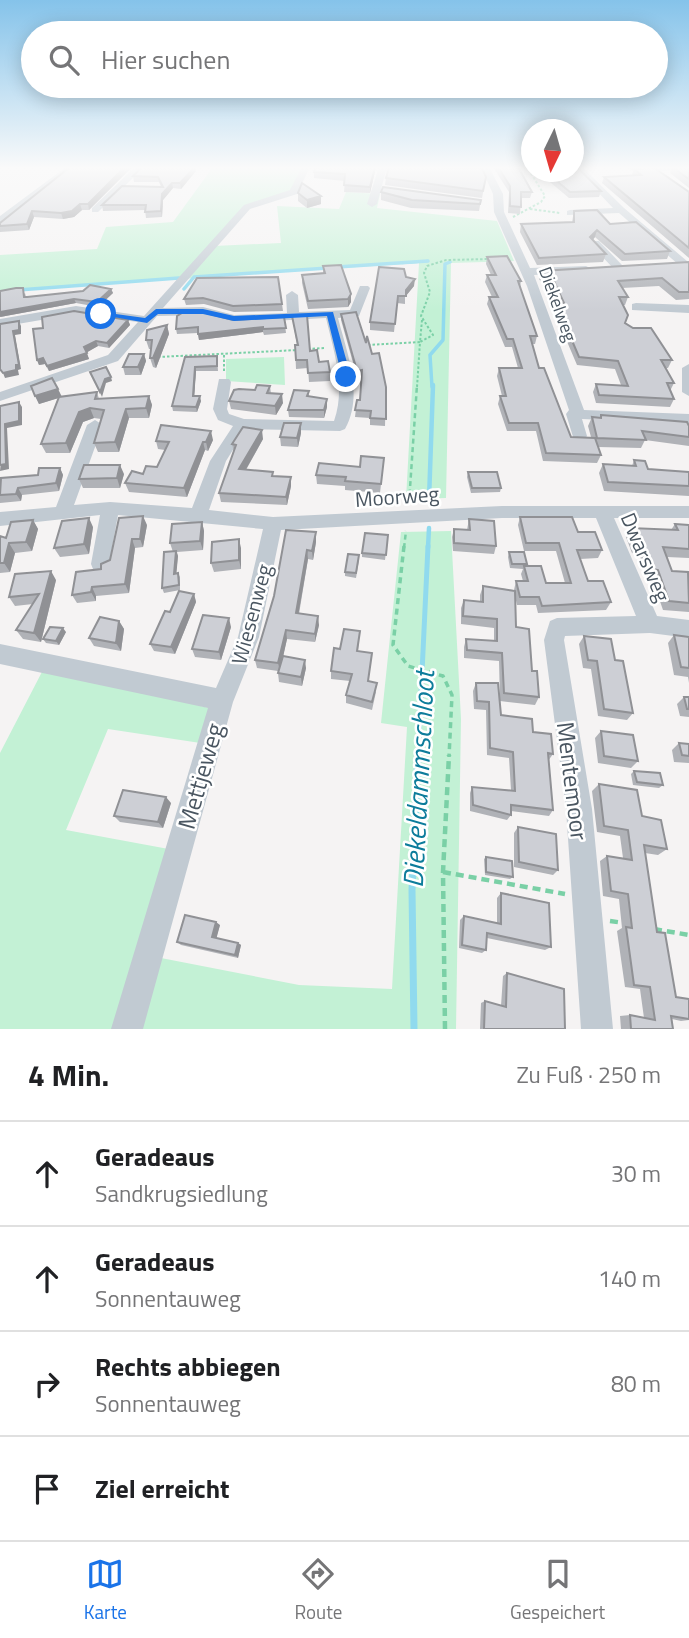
<!DOCTYPE html>
<html lang="de">
<meta charset="utf-8">
<style>
:root{--surface:#fff;--page:#f2f2f2;--text:#202124;--muted:#757577;--line:#e0e0e0;--accent:#1a73e8}
body{margin:0;font-family:"Titillium Web",sans-serif;background:var(--page);color:var(--text)}
.compass{position:absolute;left:521px;top:119px;width:63px;height:63px;border-radius:50%;background:var(--surface);box-shadow:0 4px 18px #0003;rotate:185deg}
.stop{position:absolute;width:21px;height:21px;margin:-16px;border:5px solid #1a73e8;border-radius:50%;background:#fff}
.stop.end{background:#1a73e8;border-color:#fff;box-shadow:0 2px 7px #0008}
.list{margin:0;padding:0;list-style:none}
h2{display:flex;justify-content:space-between;align-items:center;height:91px;margin:0;padding:0 28px;font-size:30px}
h2 small{font-size:23px;font-weight:400;color:var(--muted)}
.list li{display:grid;grid-template-columns:46px 1fr auto;gap:21px;align-items:center;box-sizing:border-box;height:105px;padding:0 28px;border-top:2px solid var(--line)}
.list b{display:block;font-size:26px;white-space:nowrap}
.list p{margin:0;font-size:23px;white-space:nowrap;color:var(--muted)}
.list em{font-size:23px;font-style:normal;color:var(--muted)}
.icon{flex:none;width:38px;height:38px;fill:none;stroke:currentColor;stroke-width:2;stroke-linecap:round;stroke-linejoin:round}
.map{position:relative;flex:none;width:689px;height:1029px;overflow:hidden}
.search{position:absolute;background:var(--surface);box-shadow:0 4px 18px #0003;left:21px;right:21px;top:21px;height:77px;display:flex;align-items:center;gap:18px;box-sizing:border-box;padding:0 24px;border-radius:38px;color:var(--muted);font-size:26px}
.sheet{height:511px;background:var(--surface)}
nav{display:flex;justify-content:space-around;align-items:center;box-sizing:border-box;height:98px;border-top:2px solid var(--line);background:var(--surface);font-size:19px;color:var(--muted)}
nav a{display:grid;justify-items:center;gap:4px}
nav .on{color:var(--accent)}
.map>svg:first-child{display:block}
.green{fill:#c3f1d5}
.lines{fill:none;stroke-linecap:round;stroke-linejoin:round}
.stream-far4{stroke:#90daee;stroke-width:2.5}
.stream-far3{stroke:#90daee;stroke-width:3.5}
.stream-far2{stroke:#90daee;stroke-width:4.5}
.stream-far1{stroke:#90daee;stroke-width:5}
.stream{stroke:#90daee;stroke-width:7}
.path-far3{stroke:#7ad0a6;stroke-width:2;stroke-dasharray:2.5 2;stroke-linecap:butt}
.path-far2{stroke:#7ad0a6;stroke-width:2.5;stroke-dasharray:5 3.5;stroke-linecap:butt}
.path-far1{stroke:#7ad0a6;stroke-width:3.5;stroke-dasharray:6 4.5;stroke-linecap:butt}
.path{stroke:#7ad0a6;stroke-width:4.5;stroke-dasharray:8 5;stroke-linecap:butt}
.minor{fill:#c1cad2;fill-rule:evenodd}
.wall{fill:#b0b2b7}
.shaded-wall{fill:#909195}
.building{fill:#cdcfd5;stroke:#909195;stroke-width:2}
.route{fill:#1a73e8}
.labels{text-anchor:middle;dominant-baseline:central;stroke-width:5;stroke-linejoin:round;paint-order:stroke}
.far-street-label{font-size:18px;fill:#4a5661;stroke:#fff}
.street-label{font-size:21px;fill:#4a5661;stroke:#fff}
.near-street-label{font-size:24px;fill:#4a5661;stroke:#fff}
.near-water-label{font-size:28px;font-style:italic;fill:#0c7c9b;stroke:#fff}
</style>
<div class="map">
<svg width="689" height="1029" viewBox="0 0 689 1029">
<rect width="100%" height="100%" fill="#f5f3f3"/>
<path class="green" d="M213 167H306L294 192 247 207 214 246 281 243 277 206 339 209 346 192 380 194 377 208 497 221 514 261 451 263 446 498 406 499 419 263 0 291V255L97 249 106 227 173 222Z
M284 357 285 385 226 381V359Z
M451 531 461 719 456 1029H140L161 958 299 985 392 989 407 727 381 723 401 532Z
M44 668 209 708 207 744 108 729 66 830 174 850 122 1029H0V753Z"/>
<g class="lines">
<path class="stream-far4" d="M402 263 428 261"/>
<path class="stream-far3" d="M337 267 428 261
M184 289 194 277 328 268
M18 290 179 278
M432 387 430 355 443 340 445 264 450 262"/>
<path class="stream-far2" d="M429 500 433 385
M428 548 429 528"/>
<path class="stream-far1" d="M418 757 428 546"/>
<path class="stream" d="M414 1029 412 890 418 755"/>
<path class="path-far3" d="M530 209 560 213
M513 217 541 202 545 196 527 167
M422 320 420 342 433 335 421 316 430 292 424 273 427 266 446 260 489 259
M368 345 420 342 417 387
M308 349 326 348
M224 355V372
M158 357 298 350"/>
<path class="path-far2" d="M409 503 417 385
M404 548 406 531"/>
<path class="path-far1" d="M404 546 393 645 408 666 443 676 452 695 449 757"/>
<path class="path" d="M443 872 565 894
M610 921 624 923
M654 929 689 935
M445 1029 443 872 449 755"/>
<path class="minor" d="M66 167H75L0 224V216Z
M135 167H144L98 212H92V208Z
M302 167H310L297 194 250 209 163 308 203 307 234 315 287 313 286 295 292 291 298 295 299 312 350 310 360 286H368L370 288 359 316 338 318C347 353 364 395 345 429L340 431 246 429 226 461 209 510 273 517 502 506H689V518H614L657 616 689 620V638L650 633 565 636 564 640 592 809 613 1029H581L566 809 544 640 550 621 557 618 636 616 596 518H502L281 530 259 637 233 702 143 1029H111L208 708 0 664V644L216 688 238 637 263 529 118 515 109 564 107 569 100 572 93 569 91 564 100 515 0 526V512L56 507 87 425 95 420 103 425 74 505 110 502 192 508 210 461 233 426 218 420 213 409 219 379H229L231 382 227 409 229 414 244 419 334 421C346 387 334 352 326 318L234 323 203 315 157 316 118 361 0 401V392L108 355 138 322 76 314 0 327V319L76 306 144 316 244 205 290 190Z
M379 167H387L377 204 372 207 367 204Z
M481 167H489L503 194 504 212 530 268 586 266 592 269 586 272 534 275 584 410 689 414V424L582 419 587 436 584 440H574L566 414 569 410 527 286 494 212 493 194Z
M574 167H582L624 208 687 261V265H679L619 213 567 215V211L570 210 613 208Z
M652 167H689V169L653 172 649 169Z
M591 241H599L622 265V269H614L591 245Z
M636 303 689 305V313L632 310V304Z
M689 364V396L682 392V368Z"/>
</g>
<path class="wall" d="M70 167H132L89 210H82L74 217 63 219 34 217 29 230 0 232V223Z
M142 167H197L195 168 196 171 181 189 173 188 163 200 162 217 146 218 145 210 103 211 102 205 161 187 159 182H134L133 176Z
M316 167H376L370 193 344 192 345 181 314 178V172Z
M493 167H518L532 192 530 198H521L520 214 508 213 509 192Z
M628 167H653L689 192V258L602 183 604 177 632 175 633 171Z
M672 167H689V188L670 173Z
M446 168 486 177 482 198 385 185 386 178Z
M538 172H573L601 191 599 197 569 198Z
M381 192 481 200 479 211 411 208 381 200Z
M298 193 321 196V204L307 208 298 201Z
M574 211 610 224 670 251 667 259 622 261 595 237 593 240 606 254 603 262 537 265 520 232 521 224 572 222Z
M487 257 521 281 520 287 537 336 535 344H532L539 368 571 437H591L588 426 592 417 599 418 601 415 689 426V446L645 440 641 448 598 447 601 455 597 463 543 461 536 431H507L498 404 500 396H502L497 376 499 368H518L512 347H505L487 304 489 297H492L485 282 487 275H491L486 264Z
M689 262V299L676 300 659 286 622 288 628 297 625 305H623L625 323 672 360 668 368H666L674 383 670 391 674 399 670 407 596 403 593 392 596 384 621 385 615 369 577 365 554 311 556 303H558L552 289H546L539 279 541 271Z
M323 266 351 294V302L348 307 308 309 302 283V275L323 273Z
M406 277 414 286 405 297V304L397 303 394 332 370 330V322Z
M197 278 282 304 283 311 234 312 204 304 186 305 184 299Z
M111 289 113 293 98 307 76 303 0 317 25 293 26 297Z
M341 314 366 343 372 354 386 387 385 426 370 425V418L355 417 357 400H360L362 377H357L341 320Z
M292 316 310 351 319 362 330 372V381L309 382 308 368 296 369 295 345H297Z
M284 317 286 333 264 335 263 332 199 340 198 333 177 334 176 329 233 320Z
M128 320 130 325 109 348 98 346 86 352 89 359 49 371 45 364 39 365 37 360Z
M167 325 169 334 156 368 153 367 150 358 151 349H149L146 340Z
M144 354 146 361 141 375H125L123 367Z
M217 356 218 371H196L194 396 201 401 197 412 173 411 172 406 185 357Z
M52 378 58 389 61 397 97 392 99 399 149 396 152 405 149 418H129L119 452H98L94 443 101 419 94 418 83 422 70 453H46L41 444 58 398 39 404 31 386Z
M270 386 271 394 283 403 276 415 231 409 229 401 255 390Z
M309 391V397L327 407 324 418 289 417 288 410Z
M301 423V433L298 447 281 446 280 437Z
M263 439 246 470 273 476 291 486 287 505 221 502 219 493 234 452 232 444Z
M213 440 208 451 205 450 187 497 129 492 125 483 157 467 165 450 158 449 156 441Z
M384 458 380 493 345 490V486L317 484 316 475 360 467Z
M634 460 648 469 689 472V496L604 491 599 473 603 464 632 466Z
M60 468 63 475 59 491 22 495 21 501 0 503V481L38 475Z
M468 472 501 488 500 492 471 493 467 477Z
M124 474 120 488H83L79 479Z
M520 517 578 532 602 550 598 558 580 559 588 581 611 602 606 610 538 613 536 605H517L515 596 516 627 532 671 539 697 535 705 500 701 499 661 464 658V647L466 639 494 641V628L461 624V608L464 600 480 602V595L483 586 514 590 516 581H523L521 574 523 569 510 568 508 557 509 552 527 564 526 566 546 583H565L556 551H524L518 525Z
M469 519 496 546 494 554 453 551 452 537 454 529 467 530Z
M33 520 38 529 32 551 15 553 10 572 0 573V536L6 538Z
M202 522 204 531 203 550 177 552 178 556 176 573H178L180 577V590L164 593 162 588 173 552 170 543Z
M675 524 689 525V558L667 557 672 571 689 573V612L663 610 652 578H648L638 554 632 553 626 537 631 528 671 530Z
M147 525 143 547 135 548 129 593 96 596V601L77 603 72 595 110 560Z
M93 527 89 554 60 557 54 548Z
M316 532V542L313 560 308 559 299 614 319 625 315 642 287 639 283 656 306 668 302 686 279 682 278 673V671L257 668 255 660Z
M388 535 385 560 362 557V553Z
M241 548V569L214 572 211 563Z
M359 560 356 578 345 576V572Z
M56 580 41 642 23 639 16 630 33 604 15 606 9 597Z
M194 594 196 602 175 654 154 651 150 644 170 612Z
M119 621 124 629 121 651 94 646 89 638Z
M231 627 221 660 195 657 192 649Z
M66 632 59 645 46 643 43 639Z
M674 635 689 637V683L688 677 674 675 668 643Z
M584 636 615 660 633 713 627 720 598 716 591 669 583 668 579 644Z
M359 640 358 651 371 662 368 681 376 692 372 710 346 703V695L350 681 331 679V671L340 649Z
M476 683 501 715 533 732 553 754 548 761 553 810 549 816 511 811V815L507 820 470 811V793L472 787 511 790 509 758 487 755 486 710 474 709 473 691Z
M684 697H689V717L680 716 677 704Z
M601 731 638 761 631 768 598 763 595 738Z
M679 743 689 744V763L674 762 672 750Z
M634 771 663 785 659 788 633 785 631 774Z
M599 784 642 816 667 849 658 855 645 853 657 932 676 997 689 999V1020L681 1021 672 1019 673 1029H621L620 1016 630 1015 644 1018 640 989 625 987 617 931 622 928 619 899 603 896 600 861 607 856 623 858 620 836 597 832 592 791Z
M171 803 163 828 120 822 114 816Z
M518 827 558 870 553 875 514 867V833Z
M486 857 513 877 510 879 485 875 484 859Z
M501 893 551 947 545 950 487 938 486 950 482 953 459 948 460 920 464 916 497 923V898Z
M220 925 216 938 238 943 241 945 238 958 181 945 177 942Z
M507 973 565 1029H480L481 1003 485 1001 501 1006 503 976Z"/>
<path class="shaded-wall" d="M125 167H132L89 210 88 204Z
M191 167H197L195 168 196 171 181 189 180 183Z
M375 167H376L370 193V187Z
M172 183 173 188 163 200 162 217 161 211 162 194Z
M321 196V204L307 208V200Z
M80 204 82 210 74 217 63 219 61 213Z
M32 211 34 217 29 230 27 224Z
M597 230 595 237 588 245 590 237Z
M415 279 414 286 405 297 406 290Z
M111 289 113 293 98 307 97 302Z
M351 294V302L348 307V299Z
M74 299 76 303 0 317V312Z
M128 320 130 325 109 348 107 343Z
M19 321 21 326V334L15 335 21 369 18 370 19 375 5 378 3 373 13 331Z
M167 325 169 334 156 368 153 358Z
M263 327V332L199 340 198 334Z
M96 341 98 346 86 353 84 347Z
M87 353 89 359 49 371 47 366Z
M144 354 146 361 141 375 138 367Z
M43 358 45 364 39 365 37 360Z
M195 367 196 371 194 400 193 396Z
M111 377 112 381 106 383 102 397 100 392 105 379Z
M58 389 62 397 39 404 35 396Z
M282 394 283 403 276 415 275 406Z
M149 396 152 405 149 418 146 408Z
M200 396 201 401 197 412 196 407Z
M327 399V407L324 418V410Z
M19 402 22 407V425L7 428 9 469 0 471 5 424Z
M90 408 94 418 83 422 70 453 66 443 79 412Z
M126 409 129 418 119 452 115 442Z
M301 423V433L298 447 297 438Z
M262 430 263 439 241 478 239 469Z
M211 431 213 440 208 451 206 442Z
M203 442 205 450 187 497 184 488Z
M120 465 124 474 120 488 117 478Z
M60 468 63 475 59 491 56 483Z
M291 477V486L287 505 286 497Z
M18 488 22 495 21 501 16 494Z
M143 516 147 525 143 547 140 539Z
M89 518 93 527 89 554 84 544Z
M33 520 38 529 32 551 26 542Z
M202 522 204 531 203 550 200 541Z
M316 532V542L313 560 312 551Z
M132 539 135 548 129 593 125 584Z
M239 539 241 548V569L239 560Z
M9 543 15 553 10 572 4 563Z
M307 550 308 559 297 622 296 613Z
M176 551 178 556 176 578 174 574Z
M51 571 56 580 41 642 34 633Z
M92 587 96 596V601L91 592Z
M194 594 196 602 175 654 171 647Z
M318 616 319 625 315 642V634Z
M229 618 231 627 221 660 219 652Z
M119 621 124 629 121 651 116 643Z
M63 628 66 632 59 645 56 641Z
M286 630 287 639 280 671 278 663Z
M305 660 306 668 302 686 301 677Z
M166 797 171 803 163 828 158 822Z
M216 922 220 925 216 940 212 937Z
M238 943 241 945 238 958 235 955Z"/>
<path class="building" d="M70 167H125L88 204H80L72 211 61 213 32 211 27 224 0 226V223Z
M142 167H195L180 183H172L162 194 161 211 145 212 146 205H102L122 186 163 187 158 177 133 176Z
M316 167H375L370 187 344 185 345 174 314 172Z
M389 167H444L446 168H482L486 177 483 191 386 178Z
M498 167H518L532 192H521V207L510 206V186Z
M573 167H577L601 191 570 192 546 172H573Z
M638 167H653L689 192V248L604 177 641 175 634 169H641Z
M672 167H689V179Z
M302 183 321 196 307 200 298 193Z
M383 187 481 200 480 204 412 200 381 192Z
M597 210 610 224 636 222 670 251 625 254 597 230 590 237 606 254 539 258 521 224 574 222V211Z
M507 256 521 281H518L537 336H530L539 368H544L571 437 595 438 601 455 546 453 538 423H509L500 396H506L499 368H522L513 339H507L489 297H498L487 275H496L487 257Z
M689 262V292H679L662 278 618 281 628 297H619L628 315 625 323 633 328H651L672 360H661L674 383H667L674 399 599 395 596 384 628 386 618 361 579 357 556 303H564L554 281 548 282 541 271Z
M341 265 351 294 348 299 308 301 302 275 325 273 323 266Z
M379 267 404 269 406 277 415 279 406 290V296H398L395 324 370 322Z
M278 277 282 304 233 306 203 298 184 299 197 278Z
M90 285 111 289 97 302 74 299 0 312V291L16 288H23L24 297H27L83 291Z
M74 311 128 320 107 343 96 341 84 347 87 353 47 366 43 358 37 360 33 329 43 328 42 317Z
M202 312 233 320 284 317 286 328 263 329V327L198 334V327L176 329 177 316 182 313Z
M356 312 366 343 367 336 372 354 379 353 386 387V419L370 418 371 411 355 410 357 400H360L362 370 357 371 341 314Z
M307 315 310 351 317 350 319 362 328 361 330 372 308 373 307 360H296L295 345H298L292 316Z
M19 321V330L13 331 19 365H16V370L3 373 0 369V324Z
M167 325 153 358H150L152 340H146L147 330Z
M129 354H144L138 367H123Z
M217 356V366L195 367 193 396H200L196 407 172 406 185 357Z
M106 367 111 377 105 379 100 392 90 372Z
M52 378 58 389 35 396 31 386Z
M257 385 270 386 267 393 282 394 275 406 229 401 234 390 239 389 255 390Z
M294 390 309 391 307 396 327 399 324 410H288Z
M97 392 95 399 149 396 146 408 126 409 115 442 94 443 104 410 90 408 79 412 66 443 41 444 59 397Z
M19 402V421L5 424 6 464 0 465V406Z
M601 415 687 422 689 426V437L642 431 646 440 597 438 592 417 601 418Z
M284 423H301L297 438 280 437Z
M161 425 211 431 206 442H203L184 488 125 483 132 471 143 474 146 466 157 467 169 442 156 441Z
M243 427 262 430 239 469 273 472 272 476 291 477 286 497 219 493 236 445 232 444Z
M361 456 384 458 381 484 345 481 346 477 316 475 319 463 360 467Z
M634 460 645 461 648 469 689 472V486L608 482 603 464 636 466Z
M84 465H120L117 478 79 479Z
M39 468H60L56 483 18 488 16 494 0 495 1 478 38 475Z
M468 472H497L501 488H472Z
M143 516 140 539H132L125 584 92 587 91 592 72 595 76 572 101 569V564L110 560 119 518Z
M520 517H572L578 532H595L602 550H577L588 581H603L611 602 542 606 539 597H520L516 581H528L524 566H541L546 583H571L559 543H526Z
M89 518 84 544 54 548 62 521Z
M469 519 494 521 496 546 454 543V529L470 530Z
M33 520 26 542 9 543 4 563H0V536L6 538 11 522Z
M202 522 200 541 170 543 172 524Z
M675 524 689 525V549L663 547 672 571 688 572 689 603 669 601 658 570 653 569 643 545H638L631 528 678 530Z
M286 530 316 532 312 551 307 550 296 613 318 616 315 634 286 630 278 663 255 660 274 596Z
M365 533 388 535 386 555 362 553Z
M239 539V560L211 563 212 542Z
M176 551 174 574 178 573 179 585 162 588 164 552Z
M509 552H524L527 564H512Z
M348 554 359 555 356 573 345 572Z
M51 571 34 633 16 630 39 594 9 597 15 574Z
M483 586 515 591 516 627 529 629 532 671H537L539 697 504 693 502 653 467 650 466 639 497 641V619L463 616 464 600 483 602Z
M179 591 194 594 171 647 150 644 165 611 170 612Z
M203 615 229 618 219 652 192 649Z
M100 617 119 621 116 643 89 638Z
M50 627 63 628 56 641 43 639Z
M344 629 360 631 357 651 372 653 368 681 377 683 372 702 346 695 352 674 331 671 334 648 340 649Z
M674 635 689 637V668L681 667Z
M584 636 611 639 615 660 623 661 633 713 604 709 597 661 588 660Z
M283 656 305 660 301 677 278 673Z
M476 683H498L501 715 532 719 533 732 551 734 553 754 548 753 553 810 511 805V815L473 805 472 787 515 791 513 752 490 748 489 702 477 701Z
M684 697H689V709H687Z
M601 731 633 735 638 761 604 756Z
M679 743 689 744V756L682 755Z
M634 771 660 773 663 785 637 782Z
M599 784 637 790 642 816 661 820 667 849 644 845 657 932 665 933 676 997 689 999V1019L671 1016 673 1029H631L630 1015 655 1020 650 987 634 985 626 927 632 928 628 894 611 891 607 856 632 860 628 830 604 826Z
M123 790 166 797 158 822 114 816Z
M518 827 556 834 558 870 519 862Z
M486 857 512 861 513 877 486 872Z
M501 893 549 903 551 947 487 933 486 950 462 945 464 916 501 924Z
M185 915 216 922 212 937 238 943 235 955 177 942Z
M507 973 564 989 565 1029H484L485 1001 506 1007Z"/>
<linearGradient id="sky" x2="0" y2="1"><stop stop-color="#85c3ea"/><stop offset="0.54" stop-color="#fafafa"/><stop offset="1" stop-color="#fafafa" stop-opacity="0"/></linearGradient>
<rect width="689" height="311" fill="url(#sky)"/>
<path class="route" d="M203 309 234 316 333 312 351 377 346 380 342 377 327 316 234 321 203 314H158L147 323 97 314 101 312 145 318 156 309Z"/>
<g class="labels">
<g class="far-street-label">
<text transform="translate(558 304) rotate(70)">Diekelweg</text>
</g>
<g class="street-label">
<text transform="translate(397 496) rotate(-4)">Moorweg</text>
<text transform="translate(646 557) rotate(67)">Dwarsweg</text>
<text transform="translate(251 614) rotate(-75)">Wiesenweg</text>
</g>
<g class="near-street-label">
<text transform="translate(200 776) rotate(-74)">Mettjeweg</text>
<text transform="translate(573 781) rotate(83)">Mentemoor</text>
</g>
<g class="near-water-label">
<text transform="translate(418 779) rotate(-87)">Diekeldammschloot</text>
</g>
</g>
</svg>
<svg class="compass" viewBox="-18 -18 36 36"><path d="M0-13l5 13h-10z" fill="#e53935"/><path d="M0 13l5-13h-10z" fill="#757577"/></svg>
<div class="stop" style="left:101px;top:314px"></div>
<div class="stop end" style="left:346px;top:377px"></div>
<div class="search"><svg class="icon" aria-label="search" viewBox="0 0 24 24"><circle cx="10" cy="10" r="6"/><path d="M15 15l6 6"/></svg>Hier suchen</div>
</div>
<section class="sheet">
<h2>4 Min.<small>Zu Fuß · 250 m</small></h2>
<ul class="list">
<li><svg class="icon" aria-label="ahead" viewBox="0 0 24 24"><path d="M12 20V5M6 11l6-6 6 6"/></svg><div><b>Geradeaus</b><p>Sandkrugsiedlung</p></div><em>30 m</em></li>
<li><svg class="icon" aria-label="ahead" viewBox="0 0 24 24"><path d="M12 20V5M6 11l6-6 6 6"/></svg><div><b>Geradeaus</b><p>Sonnentauweg</p></div><em>140 m</em></li>
<li><svg class="icon" aria-label="right" viewBox="0 0 24 24"><path d="M7 20v-9h11M14 6l5 5-5 5"/></svg><div><b>Rechts abbiegen</b><p>Sonnentauweg</p></div><em>80 m</em></li>
<li><svg class="icon" aria-label="arrive" viewBox="0 0 24 24"><path d="M6 21V4h12l-3 4 3 4H6"/></svg><div><b>Ziel erreicht</b></div></li>
</ul>
</section>
<nav>
<a class="on"><svg class="icon" aria-label="map" viewBox="0 0 24 24"><path d="M3 6l6-2 6 2 6-2v14l-6 2-6-2-6 2zM9 4v14M15 6v14"/></svg>Karte</a>
<a><svg class="icon" aria-label="directions" viewBox="0 0 24 24"><path d="M12 3l9 9-9 9-9-9zM9 14v-3h6M13 9l2 2-2 2"/></svg>Route</a>
<a><svg class="icon" aria-label="saved" viewBox="0 0 24 24"><path d="M7 4h10v16l-5-4-5 4z"/></svg>Gespeichert</a>
</nav>
